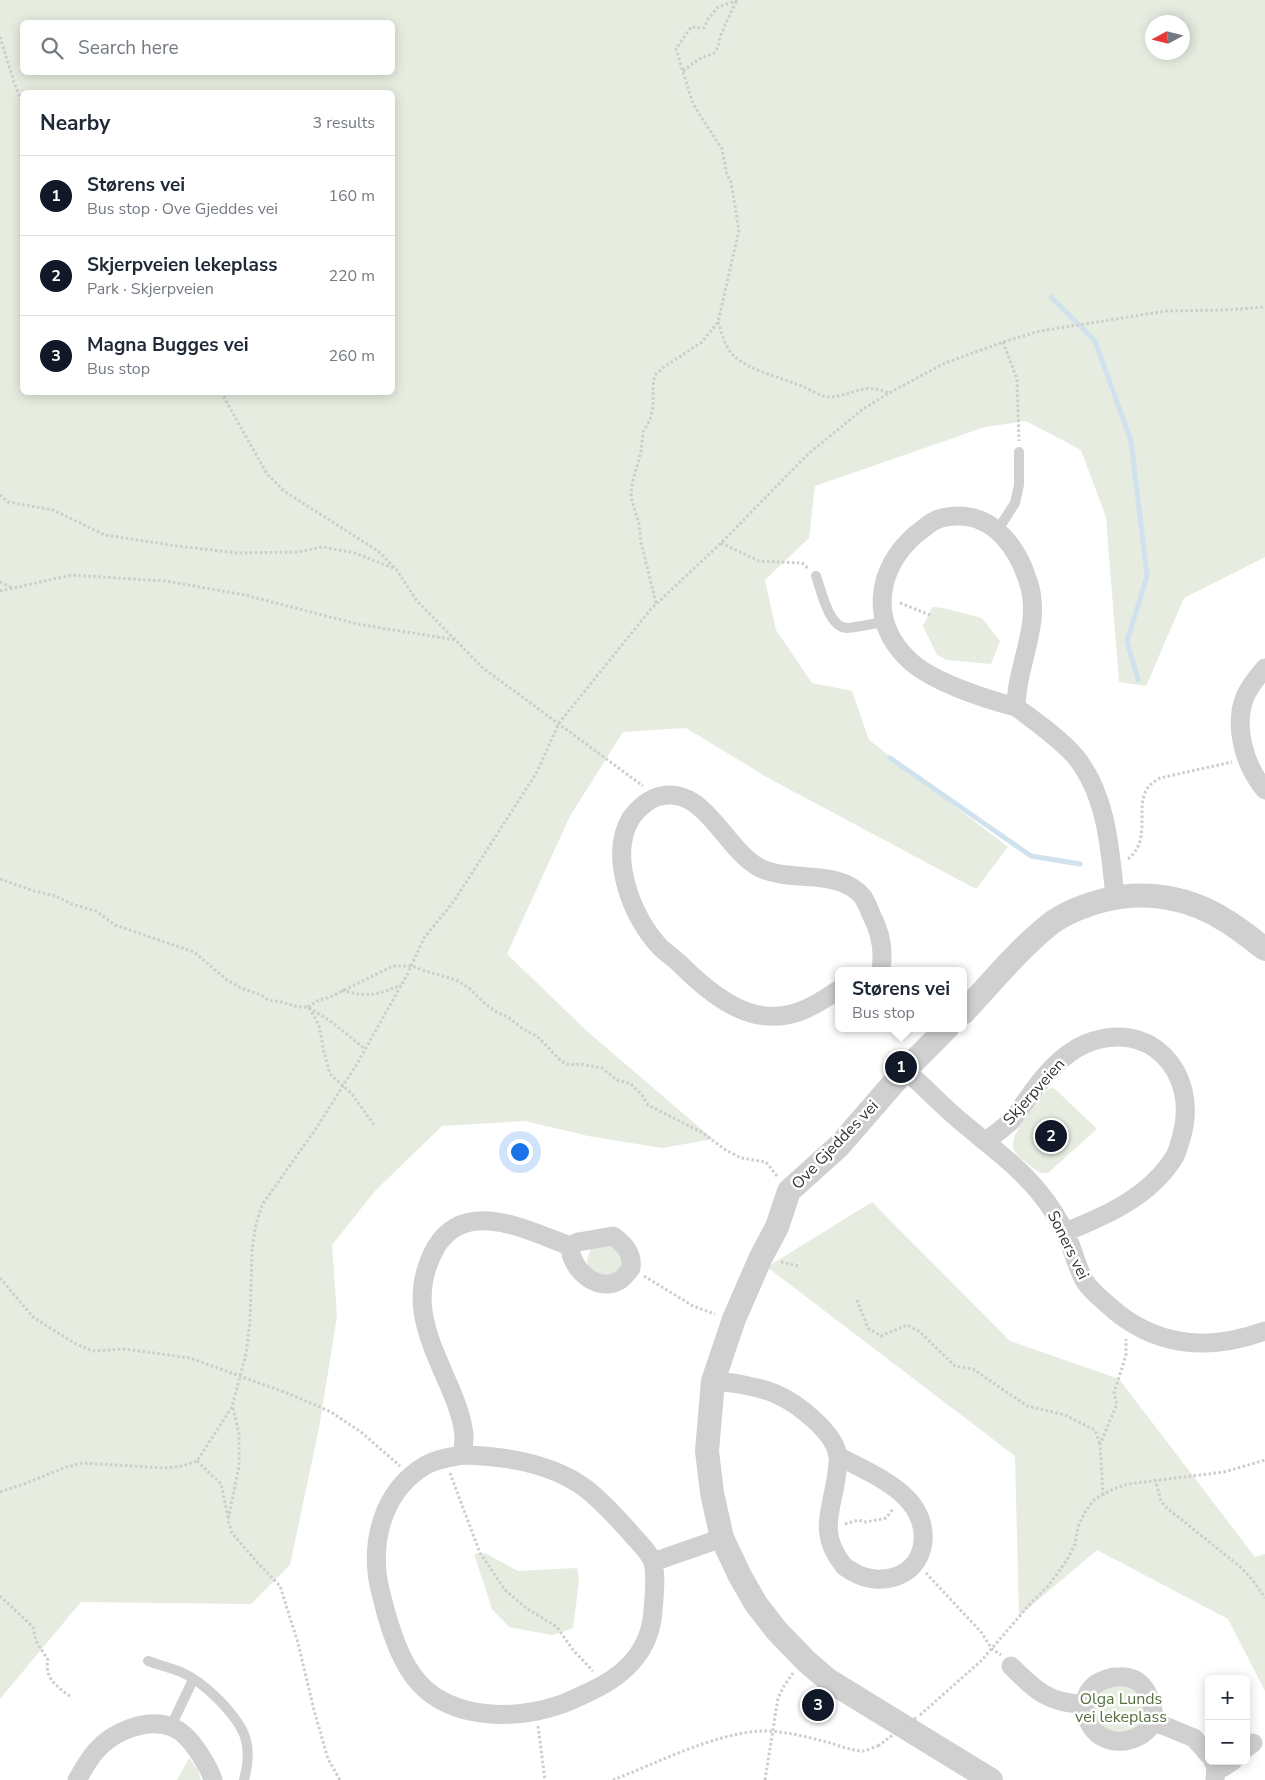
<!DOCTYPE html>
<meta charset="utf-8">
<style>
:root{--surface:#fff;--page:#f6f6f7;--text:#1f2937;--muted:#747a83;--line:#e0e1e3;--accent:#111827}
body{margin:0;font-family:"Nunito Sans",sans-serif;background:var(--page);color:var(--text)}
.controls{position:absolute;right:15px;bottom:15px;display:grid;overflow:hidden;border-radius:8px;box-shadow:0 2px 12px #0003}
.controls button{width:45px;height:45px;display:grid;place-items:center;padding:0;border:0;border-bottom:1px solid var(--line);background:var(--surface);color:var(--text);font:25px sans-serif}
.compass{position:absolute;left:1145px;top:15px;width:45px;height:45px;border-radius:50%;background:var(--surface);box-shadow:0 2px 12px #0003;rotate:263deg}
.you{position:absolute;left:519px;top:1151px;width:18px;height:18px;margin:-12px;border:4px solid #fff;border-radius:50%;background:#1a73e8;box-shadow:0 0 0 8px #1a73e833}
.badge{display:grid;place-items:center;width:32px;height:32px;border-radius:50%;background:var(--accent);color:#fff;font-size:16px;font-weight:700}
.pin{position:absolute;translate:-50% -50%;border:2px solid #fff;box-shadow:0 1px 5px #0006}
.popup{position:absolute;left:835px;top:967px;width:132px;height:65px;box-sizing:border-box;display:grid;place-content:center;border-radius:8px;background:var(--surface);filter:drop-shadow(0 1px 4px #0005);font-size:16px;white-space:nowrap;color:var(--muted)}
.popup b{font-size:19px;color:var(--text)}
.popup::after{content:'';position:absolute;left:50%;top:100%;margin-left:-10px;border:10px solid transparent;border-top-color:var(--surface)}
.list{margin:0;padding:0;list-style:none}
h2{display:flex;justify-content:space-between;align-items:center;height:65px;margin:0;padding:0 20px;font-size:21px}
h2 small{font-size:16px;font-weight:400;color:var(--muted)}
.list li{display:grid;grid-template-columns:32px 1fr auto;gap:15px;align-items:center;box-sizing:border-box;height:80px;padding:0 20px;border-top:1px solid var(--line)}
.list b{display:block;font-size:19px;white-space:nowrap}
.list p{margin:0;font-size:16px;white-space:nowrap;color:var(--muted)}
.list em{font-size:16px;font-style:normal;color:var(--muted)}
.icon{flex:none;width:28px;height:28px;fill:none;stroke:currentColor;stroke-width:2;stroke-linecap:round;stroke-linejoin:round}
.map{position:relative;flex:none;width:1265px;height:1780px;overflow:hidden}
.search{position:absolute;background:var(--surface);box-shadow:0 2px 12px #0003;left:20px;top:20px;width:375px;height:55px;display:flex;align-items:center;gap:12px;box-sizing:border-box;padding:0 18px;border-radius:8px;color:var(--muted);font-size:19px}
.panel{position:absolute;background:var(--surface);box-shadow:0 2px 12px #0003;left:20px;top:90px;width:375px;height:305px;border-radius:8px}
.map>svg:first-child{display:block}
.green{fill:#e6ecdf;fill-rule:evenodd}
.lines{fill:none;stroke-linecap:round;stroke-linejoin:round}
.stream{stroke:#cfe2ee;stroke-width:5}
.path{stroke:#cdcdcd;stroke-width:3;stroke-dasharray:2.5 2.5;stroke-linecap:butt}
.service{stroke:#d0d0d0;stroke-width:10}
.minor{stroke:#d0d0d0;stroke-width:19}
.tertiary{stroke:#d0d0d0;stroke-width:24}
.path-bridge{stroke:#cdcdcd;stroke-width:3;stroke-dasharray:2.5 2.5;stroke-linecap:butt}
.labels{text-anchor:middle;dominant-baseline:central;stroke-width:5;stroke-linejoin:round;paint-order:stroke}
.street-label{font-size:16px;fill:#333;stroke:#fff}
.park-label{font-size:16px;fill:#56703f;stroke:#fff}
</style>
<div class="map">
<svg width="1265" height="1780" viewBox="0 0 1265 1780">
<rect width="100%" height="100%" fill="#fff"/>
<path class="green" d="M0 0H1265V557L1184 598 1146 686 1119 682 1106 517 1081 450 1026 421 985 427 815 486 809 538 765 580 776 630 812 683 852 691 869 740 1008 847 976 889 770 779 686 728 623 732 570 816 507 954 588 1032 713 1139 662 1148 588 1136 525 1121 442 1126 375 1191 332 1245 337 1316 319 1428 290 1565 251 1604 81 1602 0 1699ZM392 22V72H22V22ZM1182 22V52H1152V22ZM22 92H392V392H22Z
M932 607 943 608 982 618 1000 641 991 664 947 660 937 655 923 626Z
M1054 1088 1097 1129 1048 1173H1040C1034 1168 1017 1157 1014 1150 1007 1135 1038 1101 1048 1089Z
M872 1202 1010 1341 1119 1379 1255 1557 1265 1554V1691L1228 1619 1097 1550 1019 1616 1015 1456 767 1267Z
M615 1244 625 1265 607 1280 588 1267 587 1260 591 1248Z
M485 1553 518 1571 577 1568 579 1581 573 1628 552 1635 509 1627 492 1609 474 1554Z
M1128 1684 1143 1697 1145 1719C1123 1747 1082 1729 1098 1697 1100 1692 1103 1688 1108 1685 1113 1683 1122 1685 1128 1684Z
M189 1758 198 1770 201 1780H177Z"/>
<g class="lines">
<path class="stream" d="M1051 297 1095 341 1131 441 1147 576 1127 641 1138 680
M890 758 1031 856 1080 864"/>
<path class="path" d="M0 37 14 82 22 103
M683 71 699 59 714 53 718 47 720 37 725 25 737 0
M718 322C722 333 725 348 734 356 750 371 783 378 804 387 811 390 821 397 829 397 850 397 865 381 888 393
M1003 342 1017 379 1019 441
M221 392 267 474 284 491 378 551 396 569 417 601 483 668 643 786
M0 495 8 502 53 510 105 535 177 546 238 553 298 552 322 547 355 553 393 568
M721 543 759 561 802 563 809 569
M0 582 13 588
M0 591 72 575 165 581 245 595 357 624 456 640
M656 603 641 542 639 524 631 497 632 484 641 452 643 432 650 420 653 407V385L655 375 664 367 702 342 718 322 739 230 731 182 727 175 722 149 693 104 676 49 691 27 704 28 708 19 718 7 738 0
M900 603 930 615
M1128 859C1154 838 1132 804 1150 785 1153 782 1157 780 1160 778L1232 762
M0 879 34 891 56 896 71 904 96 911 115 925 194 952 227 980 241 988 261 995 268 1000 282 1002 298 1007H308L333 1023 365 1049
M342 990C367 998 377 995 401 985
M308 1007 317 1001 330 997 393 966H412L425 971 456 980 469 988 484 1003 498 1013 508 1017 522 1028 539 1038 561 1061 569 1065 581 1064 602 1068 617 1080 631 1084 642 1095 648 1105 703 1133 724 1149 741 1158 766 1162 777 1176
M309 1008 319 1025 324 1052 330 1074 352 1094 374 1125
M781 1262 798 1266
M644 1276 693 1306 715 1314
M0 1278 33 1317 74 1343 93 1351 125 1349 190 1358 287 1393 331 1412 361 1432 400 1466
M857 1300 868 1328 881 1336 907 1325 920 1332 955 1366 973 1369 1027 1406 1065 1415 1095 1430 1100 1444
M233 1408 239 1434V1466L228 1520 232 1533 255 1560 280 1586 298 1643 314 1710 328 1759 340 1780
M197 1461 221 1484 228 1517
M450 1473 480 1553 505 1590 526 1608 557 1627 573 1650 593 1671
M1155 1479 1161 1501 1167 1508 1238 1565 1252 1579 1265 1598
M0 1492 24 1484 66 1467 83 1463 165 1468 183 1466 197 1461 232 1407 246 1354 250 1322 252 1249 256 1224 262 1205 317 1127 358 1062 407 975 424 938 454 901 537 772 559 723 651 609 721 543 808 454 863 409 889 393 945 363 1003 342 1040 331 1166 311 1226 310 1265 307
M1103 1495 1100 1444 1117 1404 1114 1393 1126 1355V1339
M845 1524 858 1520 866 1522 886 1518 893 1509
M926 1573 981 1632 992 1649 1001 1655
M0 1596 33 1627 36 1641 48 1660C44 1679 58 1687 72 1698
M920 1715 981 1661 1031 1603 1048 1586 1067 1560 1075 1544 1078 1527 1085 1512 1095 1499 1113 1489 1128 1484 1224 1472 1265 1460
M538 1726 545 1780
M613 1780C657 1763 715 1733 762 1731 785 1731 808 1737 830 1743 840 1746 853 1751 864 1751 868 1750 874 1747 878 1746
M765 1780 778 1698 784 1686 793 1673"/>
<path class="service" d="M997 531 1015 503 1019 485V452
M816 576C821 589 828 626 846 628 854 628 875 623 885 622
M148 1661C159 1665 171 1668 181 1672 195 1678 208 1689 219 1700 244 1726 254 1743 244 1780
M171 1726 193 1680"/>
<path class="minor" d="M1265 668C1258 676 1249 687 1245 697 1233 727 1245 766 1265 790
M1016 707C985 699 929 681 907 658 869 620 877 569 915 535 922 530 929 523 936 520 943 517 951 516 959 516 995 516 1018 549 1028 581 1043 623 1016 665 1016 707 1036 722 1058 737 1075 756 1107 795 1110 849 1115 897
M838 990C812 1008 788 1022 754 1014 726 1007 700 984 680 964 674 958 666 953 660 947 632 918 608 856 631 818 638 808 650 798 661 796 705 786 725 850 760 868 791 883 840 868 863 897 866 902 869 909 871 914 880 931 884 951 881 969
M905 1070C924 1086 940 1104 958 1119 986 1143 1015 1163 1039 1192 1049 1204 1059 1220 1066 1234 1073 1249 1076 1265 1084 1280 1089 1289 1099 1297 1107 1304 1153 1347 1208 1352 1265 1331
M986 1141C994 1135 1002 1129 1010 1122 1016 1116 1020 1108 1026 1101 1041 1079 1060 1055 1085 1044 1149 1017 1199 1072 1182 1135 1180 1142 1178 1150 1175 1156 1151 1196 1106 1216 1065 1232
M713 1381C731 1382 760 1387 776 1394 797 1403 836 1433 838 1457 839 1462 837 1467 837 1472 833 1509 816 1532 844 1566 846 1568 850 1570 853 1572 881 1588 919 1577 923 1542 927 1494 873 1475 838 1456
M463 1455C504 1456 551 1463 585 1488 601 1500 615 1516 628 1530 636 1540 647 1549 652 1560 657 1571 654 1599 653 1611 650 1653 623 1677 587 1693 578 1697 569 1702 559 1705 515 1720 453 1720 419 1683 402 1664 393 1637 386 1613 383 1600 378 1586 377 1572 373 1530 388 1487 426 1465 437 1459 450 1457 463 1455Z
M463 1455C463 1448 464 1442 464 1436 463 1420 456 1402 450 1388 429 1339 407 1299 436 1247 466 1197 529 1231 570 1246L578 1242 613 1236C624 1244 633 1253 631 1268 628 1272 624 1278 620 1280 598 1294 570 1269 570 1246
M653 1562 722 1538
M1011 1666C1035 1690 1049 1704 1085 1704
M1114 1677C1119 1677 1125 1676 1130 1678 1148 1682 1153 1706 1155 1722 1151 1726 1146 1732 1141 1735 1116 1750 1088 1737 1085 1709 1085 1703 1086 1694 1090 1690 1095 1682 1105 1679 1114 1677Z
M1155 1722 1194 1738 1209 1755
M1246 1748 1253 1743
M1213 1761 1216 1768 1215 1780
M1216 1768H1222L1233 1761
M77 1780C83 1770 88 1760 96 1751 112 1732 147 1717 172 1727 182 1731 191 1741 197 1750 203 1759 210 1769 213 1780"/>
<path class="tertiary" d="M964 1012C991 983 1018 950 1049 925 1064 913 1083 906 1101 901 1145 889 1190 897 1228 922 1241 930 1253 940 1265 949
M947 1028 905 1070 839 1146 789 1191 777 1227 761 1257 734 1319 713 1381 707 1451 712 1493 722 1538 740 1576 756 1604 777 1631 806 1661 828 1680 991 1780"/>
<path class="path-bridge" d="M878 1746 917 1717"/>
</g>
<g class="labels">
<g class="street-label">
<text transform="translate(1034 1092) rotate(-48)">Skjerpveien</text>
<text transform="translate(835 1145) rotate(-46)">Ove Gjeddes vei</text>
<text transform="translate(1068 1245) rotate(64)">Soners vei</text>
</g>
<g class="park-label">
<text x="1121" y="1699">Olga Lunds<tspan x="1121" dy="18">vei lekeplass</tspan></text>
</g>
</g>
</svg>
<div class="controls">
<button>+</button>
<button>−</button>
</div>
<svg class="compass" viewBox="-18 -18 36 36"><path d="M0-13l5 13h-10z" fill="#e53935"/><path d="M0 13l5-13h-10z" fill="#747a83"/></svg>
<div class="you"></div>
<div class="pin badge" style="left:901px;top:1067px">1</div>
<div class="popup"><b>Størens vei</b>Bus stop</div>
<div class="pin badge" style="left:1051px;top:1136px">2</div>
<div class="pin badge" style="left:818px;top:1705px">3</div>
<div class="search"><svg class="icon" aria-label="search" viewBox="0 0 24 24"><circle cx="10" cy="10" r="6"/><path d="M15 15l6 6"/></svg>Search here</div>
<section class="panel">
<h2>Nearby<small>3 results</small></h2>
<ul class="list">
<li><span class="badge">1</span><div><b>Størens vei</b><p>Bus stop · Ove Gjeddes vei</p></div><em>160 m</em></li>
<li><span class="badge">2</span><div><b>Skjerpveien lekeplass</b><p>Park · Skjerpveien</p></div><em>220 m</em></li>
<li><span class="badge">3</span><div><b>Magna Bugges vei</b><p>Bus stop</p></div><em>260 m</em></li>
</ul>
</section>
</div>
